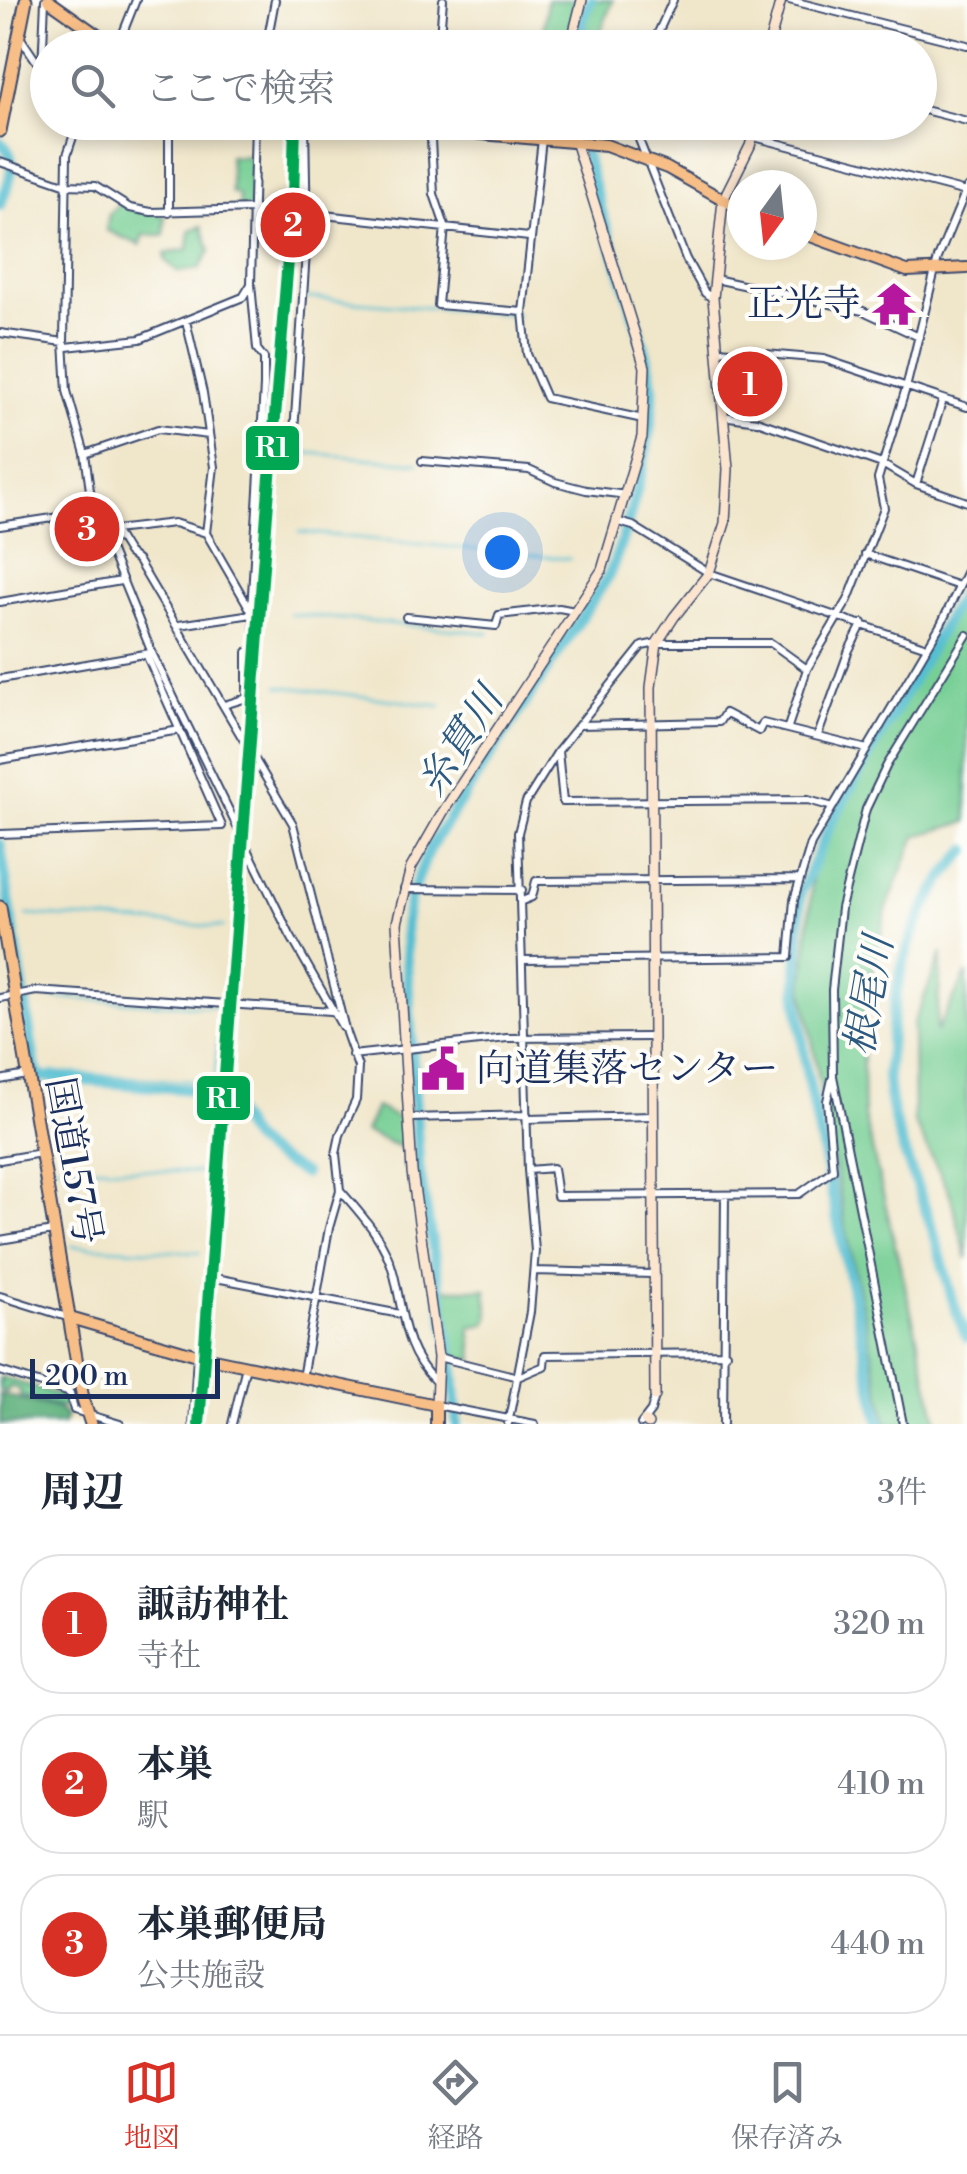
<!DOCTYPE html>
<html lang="ja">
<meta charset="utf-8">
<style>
:root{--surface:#fff;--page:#f2f2f3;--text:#1f2937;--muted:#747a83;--line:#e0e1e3;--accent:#d93025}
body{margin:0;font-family:"Libre Bodoni","Noto Serif JP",serif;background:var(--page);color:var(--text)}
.compass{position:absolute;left:727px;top:170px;width:90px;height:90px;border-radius:50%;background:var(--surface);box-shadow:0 5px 15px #0003;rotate:195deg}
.scale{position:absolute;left:30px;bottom:25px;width:190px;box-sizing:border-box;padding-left:10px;border:5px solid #1b2f5e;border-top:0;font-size:28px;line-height:35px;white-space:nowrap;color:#1b2f5e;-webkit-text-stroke:8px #fdfcf7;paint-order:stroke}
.you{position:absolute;left:502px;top:552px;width:35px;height:35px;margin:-25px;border:8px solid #fff;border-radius:50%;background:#1a73e8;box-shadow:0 0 0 15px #1a73e833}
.badge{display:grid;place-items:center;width:65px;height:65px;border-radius:50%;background:var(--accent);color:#fff;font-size:32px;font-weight:700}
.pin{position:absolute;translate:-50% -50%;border:5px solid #fff;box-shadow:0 2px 10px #0006}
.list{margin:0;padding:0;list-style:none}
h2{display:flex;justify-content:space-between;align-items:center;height:130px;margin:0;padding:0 40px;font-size:42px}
h2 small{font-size:32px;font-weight:400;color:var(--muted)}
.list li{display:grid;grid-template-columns:65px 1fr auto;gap:30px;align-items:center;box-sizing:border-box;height:140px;margin:0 20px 20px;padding:0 20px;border:2px solid var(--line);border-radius:40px}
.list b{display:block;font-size:38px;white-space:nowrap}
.list p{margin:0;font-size:32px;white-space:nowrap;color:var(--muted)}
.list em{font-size:32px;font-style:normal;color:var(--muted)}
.icon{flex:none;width:55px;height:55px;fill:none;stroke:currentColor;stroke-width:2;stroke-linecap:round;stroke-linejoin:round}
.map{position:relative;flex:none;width:967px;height:1424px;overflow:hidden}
.search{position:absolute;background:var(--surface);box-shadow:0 5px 15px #0003;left:30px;right:30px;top:30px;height:110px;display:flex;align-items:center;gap:25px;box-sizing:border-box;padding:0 35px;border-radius:55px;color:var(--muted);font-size:38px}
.sheet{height:610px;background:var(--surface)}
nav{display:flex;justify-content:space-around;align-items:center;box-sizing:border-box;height:140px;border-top:2px solid var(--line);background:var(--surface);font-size:28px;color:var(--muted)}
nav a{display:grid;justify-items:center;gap:5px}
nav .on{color:var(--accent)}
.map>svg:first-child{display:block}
.green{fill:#77cf95;stroke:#497f7a;stroke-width:2.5}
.forest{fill:#61b27e;stroke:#3e706e;stroke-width:2.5}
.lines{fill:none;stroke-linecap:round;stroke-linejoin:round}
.stream{stroke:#56bfd2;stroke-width:2.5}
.river{stroke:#56bfd2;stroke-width:11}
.street-casing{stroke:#3b4a6e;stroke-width:10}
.secondary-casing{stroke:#3b4a6e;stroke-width:12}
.primary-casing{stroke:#3b4a6e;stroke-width:14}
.highway-casing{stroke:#3b4a6e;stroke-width:15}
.street{stroke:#fff;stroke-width:6}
.secondary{stroke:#fce5cf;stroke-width:9}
.primary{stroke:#f7be87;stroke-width:10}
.highway{stroke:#f7be87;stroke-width:11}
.rail-1-casing{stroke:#fdfcf7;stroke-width:20}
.rail-1{stroke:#00a651;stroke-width:12}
.labels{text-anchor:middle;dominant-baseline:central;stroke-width:8;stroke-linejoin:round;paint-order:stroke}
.poi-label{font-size:38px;fill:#1b2f5e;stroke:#fdfcf7;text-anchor:end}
.street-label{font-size:38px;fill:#1b2f5e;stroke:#fdfcf7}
.water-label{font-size:40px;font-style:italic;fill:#2d5a81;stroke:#fdfcf7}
.line-badge{stroke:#fdfcf7;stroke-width:4}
.badge-label{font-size:28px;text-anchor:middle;font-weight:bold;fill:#fff}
</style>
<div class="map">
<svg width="967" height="1424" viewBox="0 0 967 1424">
<rect width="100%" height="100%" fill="#fdfcf7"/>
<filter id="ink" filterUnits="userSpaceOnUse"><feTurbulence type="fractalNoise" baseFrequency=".01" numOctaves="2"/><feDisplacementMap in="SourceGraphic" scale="20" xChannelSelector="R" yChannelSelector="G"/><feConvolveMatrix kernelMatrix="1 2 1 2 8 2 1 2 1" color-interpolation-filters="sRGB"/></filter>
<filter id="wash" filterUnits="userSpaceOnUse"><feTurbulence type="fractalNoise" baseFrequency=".0048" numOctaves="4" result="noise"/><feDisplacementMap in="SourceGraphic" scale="40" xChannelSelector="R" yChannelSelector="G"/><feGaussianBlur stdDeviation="2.25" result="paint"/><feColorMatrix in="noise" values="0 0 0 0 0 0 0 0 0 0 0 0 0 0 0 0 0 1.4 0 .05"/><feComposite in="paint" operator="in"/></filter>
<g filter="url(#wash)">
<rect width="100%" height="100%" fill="#f0e6ca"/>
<path class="green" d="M547 0H579L567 47 542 48Z
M587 0H613L600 33 599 47 575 48Z
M229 156 252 157 251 208H240L238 194 232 193Z
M119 204 165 216 164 235H144L140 245 106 230 109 214Z
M202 226 210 251 199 269 178 272 166 261 165 254 188 249 190 230Z
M967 589V822L916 836 887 907 862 1020 864 1115 938 1424H887L845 1225 803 989 814 861 872 752Z
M942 953 936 1032 967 973V1259L950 1194 914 1122 913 1024Z
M376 1107 404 1121 405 1149 365 1132Z
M444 1289H486L489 1317 486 1324 470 1327 474 1360 456 1357Z
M0 1377 66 1397V1408L20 1396 21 1390 10 1386 7 1392 0 1390Z"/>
<path class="forest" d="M0 1394 57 1408 67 1416 64 1424H0Z"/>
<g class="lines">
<path class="stream" d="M312 40 341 44
M308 298 518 315
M298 452 418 463
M299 532 570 559
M290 614 489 633
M279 686 441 706
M27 915 223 927
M43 997 220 1007 215 1081
M52 1072 206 1082
M55 1165 204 1173
M72 1246 200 1253
M85 1317 122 1328"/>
<path class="river" d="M578 48 584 14 591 0
M0 142C21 158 9 184 0 205
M0 844 35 1067 40 1077 209 1091C233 1100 236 1119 251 1138 264 1154 287 1164 304 1174
M967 850C915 904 895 971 890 1044 889 1056 886 1070 888 1082 892 1133 917 1181 932 1228 945 1265 950 1302 967 1337
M457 1424 453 1363 419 1170 406 952 405 924 410 899 429 849 608 577C627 533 657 429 652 382 648 354 638 327 630 300 611 241 591 183 577 122
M880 1424 806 1069 797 994 800 894 831 823 967 583"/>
</g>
</g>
<g filter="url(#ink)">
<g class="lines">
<g class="street-casing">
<path id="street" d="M45 0 42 69 48 72
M789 0 967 45
M20 37 41 68
M117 48 136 0
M266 48 275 0
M439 48 443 0
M651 48 673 0
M920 109 967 121
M78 122 67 155 64 342 67 391 85 454 92 505 152 653 290 935 343 1028
M169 122V213
M430 122 434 194 445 226 438 305 523 312
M632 122 686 259 705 293 712 298
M754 137 966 192
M542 139 523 312 527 354 546 398 643 419
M0 162 67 185 95 186 130 208 151 212 255 209
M305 213 529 237
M715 279 863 311 919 337
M186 321 203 393 214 467 206 533 254 616 253 649 247 652V698L224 705
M0 333 64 342 66 347 140 339 243 297 251 284
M719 350 824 359 967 407
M723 416 757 421 882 464 916 484 967 502
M293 448 307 237 305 122
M85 454 158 429 209 435
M422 461 529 470 555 482 586 490 627 495
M916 484 943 399
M619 522 633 526 709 573 927 647
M0 526 72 515 100 518 114 530 128 553 138 561 293 824 346 1033 358 1067 356 1100 340 1135 336 1154 340 1190 329 1228 302 1378
M114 530 174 523 206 533
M865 554 959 586
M0 602 121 581
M251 612 264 386V358L257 349 251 284 255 122
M406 617 496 626 499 615 559 608 575 611
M179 625 252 614
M807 669 848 600 884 508 878 479 906 388 938 258 967 188
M0 679 150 653
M579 725 719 722 725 713 759 731 763 723 867 749
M818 735 849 650 863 623
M558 751 563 802 808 800 833 807
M0 760 180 730
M0 834 222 826 146 654
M404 889 522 890
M522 901 532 897 536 881 799 879
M522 960 789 957 794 900 811 844 941 624 967 571
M0 998 36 991 331 1011
M352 1055 507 1038 653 1037
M0 1080 27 1075
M409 1118 527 1115
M527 1119 653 1116
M0 1160 41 1153
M528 1170 553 1168 557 1196 799 1194 833 1170 827 1101 832 1079
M340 1190C362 1215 386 1241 394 1275 404 1315 403 1350 435 1381
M0 1240 53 1231
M534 1271 653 1274
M221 1279 400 1314
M0 1296 70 1318
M438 1357 518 1377 544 1366 545 1355 726 1353
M0 1371 70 1393 74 1410 120 1424
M436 1405 535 1424
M193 1424 197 1355
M232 1424 246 1366
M508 1424 530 1312 535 1251 528 1170 518 833 526 802 558 751 642 646 657 643H771L807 669 788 727
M641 1424 651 1411 655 1396
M723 1424 725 1195
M903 1424 833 1076 832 990 841 908 866 809 887 765 967 635"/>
</g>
<g class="secondary-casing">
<path id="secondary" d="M570 48 582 0
M768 48 781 0
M567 122 570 141
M655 1396 651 687 657 643 674 617 709 573 725 523 728 469 713 298 723 200 750 146 757 122
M436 1405 438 1357 412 1172 397 923 411 868 443 812 602 570 642 437 645 367 575 141
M645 1421 648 1424"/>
</g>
<g class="primary-casing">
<path id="primary" d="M48 0 116 48
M344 122 606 145 667 168 742 210
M802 233 907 271 967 268
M70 1318 204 1357 436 1405V1424"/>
</g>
<g class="highway-casing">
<path id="highway" d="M0 131 26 0
M0 907 83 1399 91 1424"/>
</g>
<use href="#street" class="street"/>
<use href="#secondary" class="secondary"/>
<use href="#primary" class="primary"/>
<use href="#highway" class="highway"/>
<g class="rail-1-casing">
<path id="rail-1" d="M199 1424 267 513 293 200 295 122"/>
</g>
<use href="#rail-1" class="rail-1"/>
</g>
</g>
<defs>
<g id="temple-bare" transform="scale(3.45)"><path d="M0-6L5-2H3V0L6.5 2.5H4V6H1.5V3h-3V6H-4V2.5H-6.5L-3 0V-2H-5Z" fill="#b5179e" stroke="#fdfcf7" stroke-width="2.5" paint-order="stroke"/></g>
<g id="civic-bare" transform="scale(3.45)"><path d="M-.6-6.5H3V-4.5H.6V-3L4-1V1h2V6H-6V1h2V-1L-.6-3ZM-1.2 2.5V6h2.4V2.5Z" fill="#b5179e" stroke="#fdfcf7" stroke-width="2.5" paint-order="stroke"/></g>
</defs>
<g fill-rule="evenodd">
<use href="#temple-bare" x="894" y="304"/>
<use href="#civic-bare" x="443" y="1069"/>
</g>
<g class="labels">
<g class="poi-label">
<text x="861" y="304">正光寺</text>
<text x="476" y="1069" text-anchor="start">向道集落センター</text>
</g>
<g class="street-label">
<text transform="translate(73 1161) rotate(80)">国道157号</text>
</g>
<g class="water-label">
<text transform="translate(461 742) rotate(-57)">糸貫川</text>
<text transform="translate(870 996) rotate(-80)">根尾川</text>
</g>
</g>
<g class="line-badge">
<rect x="244" y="424" width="57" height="48" rx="10" fill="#00a651"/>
<rect x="195" y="1074" width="57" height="48" rx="10" fill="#00a651"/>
</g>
<g class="badge-label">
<text x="272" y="457">R1</text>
<text x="223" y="1108">R1</text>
</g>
</svg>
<svg class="compass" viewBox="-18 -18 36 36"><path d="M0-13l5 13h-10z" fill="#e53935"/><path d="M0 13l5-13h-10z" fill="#747a83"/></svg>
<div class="scale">200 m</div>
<div class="you"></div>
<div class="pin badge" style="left:750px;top:384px">1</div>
<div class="pin badge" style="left:293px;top:225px">2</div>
<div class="pin badge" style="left:87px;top:529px">3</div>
<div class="search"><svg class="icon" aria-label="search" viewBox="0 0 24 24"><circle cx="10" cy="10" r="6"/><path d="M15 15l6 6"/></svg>ここで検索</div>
</div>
<section class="sheet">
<h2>周辺<small>3件</small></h2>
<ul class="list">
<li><span class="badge">1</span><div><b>諏訪神社</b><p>寺社</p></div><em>320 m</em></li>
<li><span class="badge">2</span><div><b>本巣</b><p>駅</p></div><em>410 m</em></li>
<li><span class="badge">3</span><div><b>本巣郵便局</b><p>公共施設</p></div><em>440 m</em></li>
</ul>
</section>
<nav>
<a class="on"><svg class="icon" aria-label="map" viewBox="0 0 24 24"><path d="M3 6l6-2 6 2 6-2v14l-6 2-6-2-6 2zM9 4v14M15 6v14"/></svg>地図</a>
<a><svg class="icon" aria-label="directions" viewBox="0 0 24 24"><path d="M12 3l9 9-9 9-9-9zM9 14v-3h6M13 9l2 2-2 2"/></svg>経路</a>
<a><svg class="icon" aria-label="saved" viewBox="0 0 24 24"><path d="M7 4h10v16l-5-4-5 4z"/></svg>保存済み</a>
</nav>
